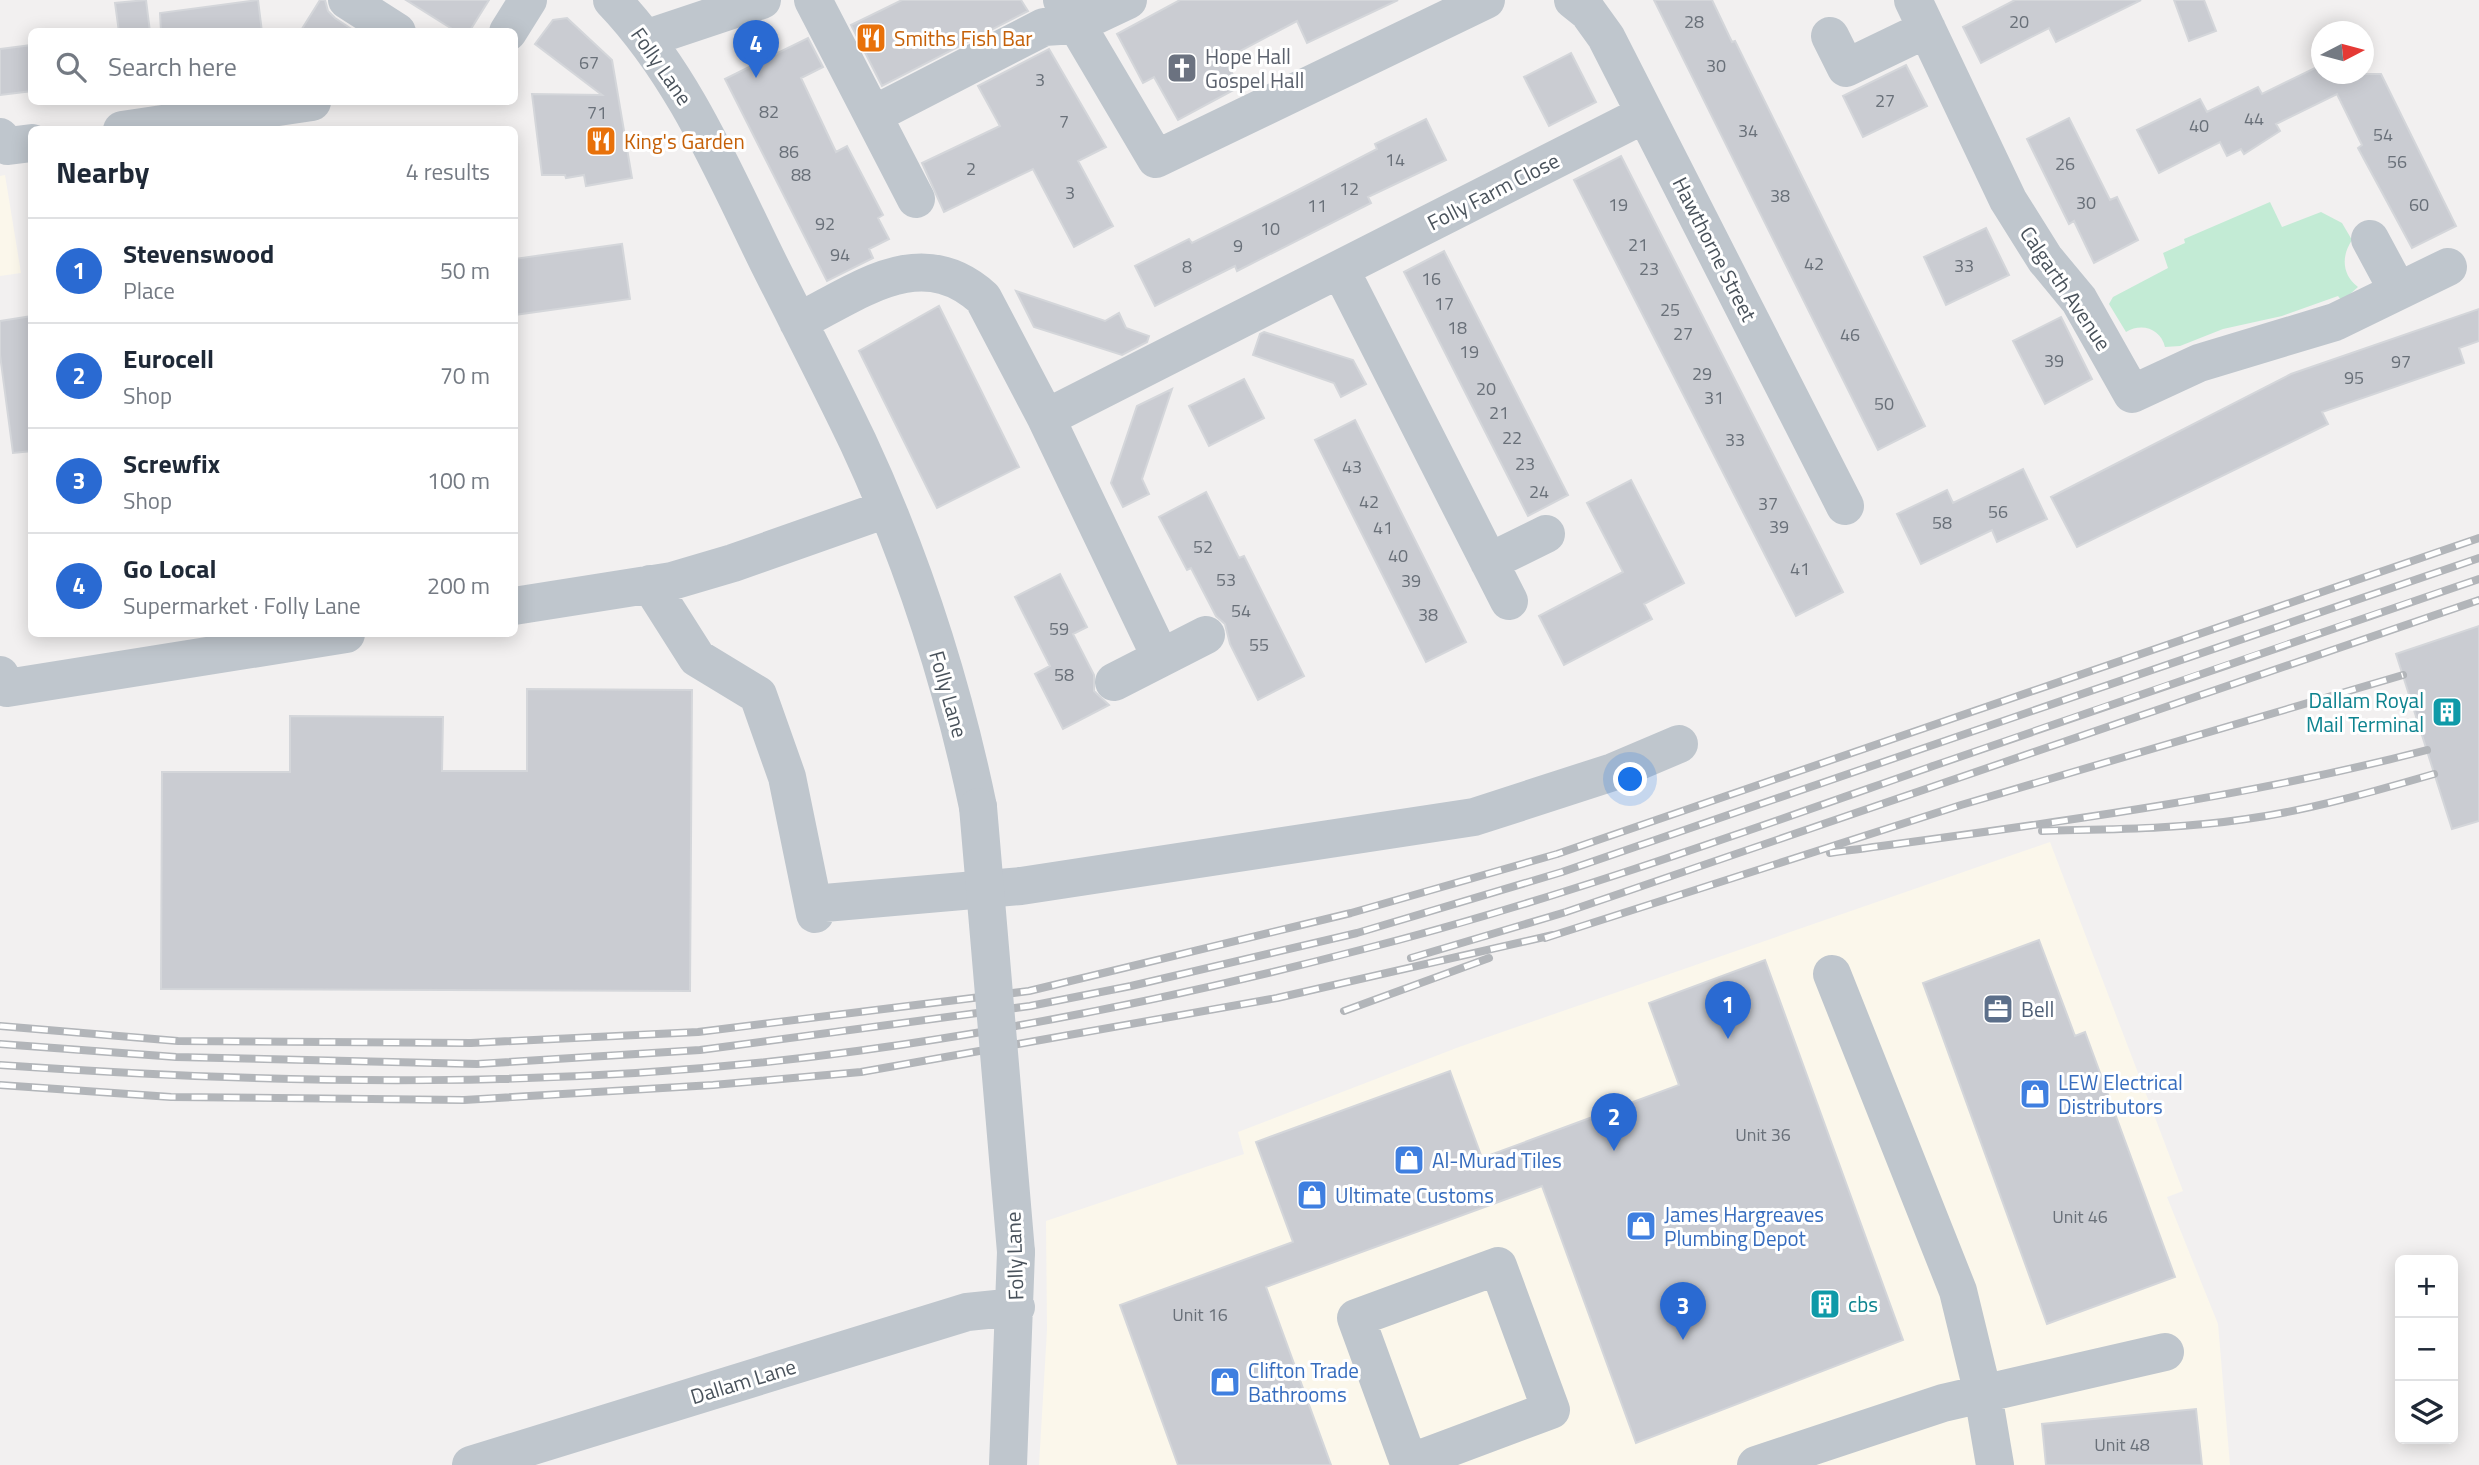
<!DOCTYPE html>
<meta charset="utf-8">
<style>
:root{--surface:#fff;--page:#f2f2f3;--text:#1f2937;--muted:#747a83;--line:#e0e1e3;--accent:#2a6ad2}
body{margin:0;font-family:"Titillium Web",sans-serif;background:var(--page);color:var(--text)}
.controls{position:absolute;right:21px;bottom:21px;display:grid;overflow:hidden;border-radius:10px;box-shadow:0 4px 18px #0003}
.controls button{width:63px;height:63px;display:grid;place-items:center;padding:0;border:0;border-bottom:2px solid var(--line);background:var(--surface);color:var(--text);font:35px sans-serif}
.compass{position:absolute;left:2311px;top:21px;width:63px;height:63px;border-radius:50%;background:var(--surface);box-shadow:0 4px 18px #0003;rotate:84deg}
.you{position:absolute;left:1631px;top:780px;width:24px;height:24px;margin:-18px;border:5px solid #fff;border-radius:50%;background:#1a73e8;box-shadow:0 0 0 10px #1a73e833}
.badge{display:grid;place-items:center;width:46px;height:46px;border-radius:50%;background:var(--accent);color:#fff;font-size:23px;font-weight:700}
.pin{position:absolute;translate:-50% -58px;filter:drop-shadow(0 2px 4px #0008)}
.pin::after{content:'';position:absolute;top:37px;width:24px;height:21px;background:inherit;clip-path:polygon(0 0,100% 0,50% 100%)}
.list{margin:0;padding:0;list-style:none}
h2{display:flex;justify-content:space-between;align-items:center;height:91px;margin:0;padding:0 28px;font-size:30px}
h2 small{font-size:23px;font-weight:400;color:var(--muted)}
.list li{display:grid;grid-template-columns:46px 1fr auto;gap:21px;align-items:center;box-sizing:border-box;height:105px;padding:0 28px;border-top:2px solid var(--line)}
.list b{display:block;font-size:26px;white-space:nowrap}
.list p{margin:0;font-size:23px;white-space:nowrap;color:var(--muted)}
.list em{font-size:23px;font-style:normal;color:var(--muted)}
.icon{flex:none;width:38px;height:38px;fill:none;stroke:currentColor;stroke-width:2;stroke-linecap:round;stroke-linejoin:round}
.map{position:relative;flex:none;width:2479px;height:1465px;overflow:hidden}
.search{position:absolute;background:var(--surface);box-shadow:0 4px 18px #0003;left:28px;top:28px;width:490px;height:77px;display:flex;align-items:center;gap:18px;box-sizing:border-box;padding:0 24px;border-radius:10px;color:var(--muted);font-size:26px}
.panel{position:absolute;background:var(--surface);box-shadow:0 4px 18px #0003;left:28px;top:126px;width:490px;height:511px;border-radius:10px}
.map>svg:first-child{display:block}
.commercial{fill:#fbf7eb}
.green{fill:#c3ebd5}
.building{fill:#caccd2;stroke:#d4d6da;stroke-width:2}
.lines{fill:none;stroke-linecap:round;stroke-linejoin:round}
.minor{stroke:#bfc6cd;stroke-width:38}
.rail-casing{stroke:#b2b5b9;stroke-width:8}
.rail{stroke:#fff;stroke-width:5;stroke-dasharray:16;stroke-linecap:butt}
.minor-bridge{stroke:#bfc6cd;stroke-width:38}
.labels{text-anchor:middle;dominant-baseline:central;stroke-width:6;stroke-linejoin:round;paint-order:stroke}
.number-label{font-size:18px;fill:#697079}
.food-label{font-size:21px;fill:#c56008;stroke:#fff;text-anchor:start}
.worship-label{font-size:21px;fill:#5b616d;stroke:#fff;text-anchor:start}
.street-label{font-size:21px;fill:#49525b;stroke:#fff}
.culture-label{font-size:21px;fill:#0d838f;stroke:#fff;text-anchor:end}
.service-label{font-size:21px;fill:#4e5e75;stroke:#fff;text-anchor:start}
.shop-label{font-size:21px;fill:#366cbe;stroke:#fff;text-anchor:start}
</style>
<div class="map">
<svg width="2479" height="1465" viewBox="0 0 2479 1465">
<rect width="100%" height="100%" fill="#f2f0f0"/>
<path class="commercial" d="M5 175 21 273 0 276V176Z
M2050 842 2183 1191 2167 1197 2218 1324 2230 1465H1039L1047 1330 1046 1221 1244 1154 1238 1132 1459 1047Z"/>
<path class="green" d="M2270 202 2282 227 2321 212 2342 223 2352 240C2341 256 2342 275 2358 287L2342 301 2338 296 2282 316 2223 329 2180 346 2165 347C2161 329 2142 322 2126 332L2109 304 2113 297 2168 268 2163 253 2185 243 2184 239Z"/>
<path class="building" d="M146 0 150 32H119L115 3Z
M258 0 262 32H161L160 13Z
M320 0H325L328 11 335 18 356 32H300Z
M406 0H489L469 32H457Z
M902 0H1021L1028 11 882 86 851 25Z
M1180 0H1398L1307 43 1297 21 1225 59 1239 87 1178 120 1154 77 1143 83 1117 34Z
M1654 0H1712L1732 42 1735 41 1925 426 1878 450Z
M2015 0H2141L2056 42 2049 28 1981 63 1963 27Z
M2174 0H2204L2216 31 2189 41Z
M567 18 612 60 632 178 586 186 584 175 566 178 565 175H542L532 94 602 95 535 44 553 20Z
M808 38 823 67 801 78 836 152 847 146 883 215 878 218 889 239 869 249 873 258 827 281 725 79Z
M32 45V91L0 95V49Z
M1049 49 1106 147 1078 161 1113 226 1074 247 1033 169 944 212 922 163 1000 126 978 86Z
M1571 53 1596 102 1549 126 1524 77Z
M1906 65 1927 106 1863 137 1843 96Z
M2321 65V74H2381L2456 226 2412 248 2358 148 2362 145 2337 94 2276 124 2280 131 2244 154 2241 149 2227 156 2220 142 2159 173 2137 130 2200 99 2207 112 2258 87 2262 94Z
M2069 118 2110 200 2117 197 2138 240 2094 263 2074 221 2069 224 2027 139Z
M1426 119 1446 160 1368 197 1371 203 1237 271 1235 266 1155 306 1135 266 1189 239 1192 243 1296 191 1377 149 1375 144Z
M1621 156 1843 592 1796 616 1574 180Z
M1986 228 2009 275 1946 305 1924 257Z
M622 244 630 299 514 315V259Z
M1444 251 1568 495 1528 516 1404 272Z
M1016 291 1105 321 1119 313 1126 328 1149 336 1147 342 1122 355 1034 327Z
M939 306 1019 467 937 508 859 351Z
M2479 309V341L2459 348 2464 363 2322 412 2328 424 2077 547 2051 497 2291 374Z
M32 316V451L13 453 0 355V321Z
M2061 317 2092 379 2045 404 2013 341Z
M1264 332 1353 360 1366 384 1341 397 1334 383 1253 355 1260 334Z
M1244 379 1264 418 1209 446 1189 406Z
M1172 389 1142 479 1149 494 1123 507 1111 483 1137 406Z
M1355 420 1466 642 1426 662 1315 440Z
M2023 469 2047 519 1997 542 1992 530 1921 564 1897 514 1947 490 1953 503Z
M1631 480 1684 583 1644 604 1652 619 1564 665 1539 616 1623 572 1587 503Z
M1206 492 1239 558 1244 556 1304 676 1258 700 1230 644 1225 624 1216 616 1191 568 1187 570 1159 517Z
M1060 574 1087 627 1073 634 1094 675V691L1109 705 1063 729 1035 674 1050 666 1015 597Z
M2479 626V821L2452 829 2396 654Z
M527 689 692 690 690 991 161 989 162 772H290V716L443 717 442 771H527Z
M2039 940 2075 1036 2085 1032 2175 1277 2047 1324 1923 983Z
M1765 960 1903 1340 1636 1443 1542 1186 1266 1287 1331 1465H1178L1120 1305 1293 1242 1256 1142 1450 1071 1482 1158 1679 1085 1649 1003Z
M2196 1409 2202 1465H2046L2042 1424Z"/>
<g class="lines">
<path class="minor" d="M347 0 397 32
M612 0C683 74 723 171 768 262 798 322 829 381 858 442 912 558 952 682 978 807
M813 0 916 199
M1062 0 1156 159 1486 0
M1573 0 1588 12 1606 37 1845 506
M1913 0 2008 200 2045 259 2079 300 2132 394 2199 363 2335 322 2448 267
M508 32 528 0
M1830 36 1846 68 1927 29
M645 39 762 0
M873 115 1044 27 1075 25 1128 0
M122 130 312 102
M0 137 8 146 32 143
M2370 239 2398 291
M1340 269 1509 601
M798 322C860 291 921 242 983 298L1046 418 1645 114
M1046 418 1161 658
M1489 562 1546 534
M650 584 697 658 758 695 787 777 815 914
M514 606 672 581 733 563 886 509
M0 675 7 688 346 634
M1114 682 1206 635
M813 904 1021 886 1474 817 1613 772 1679 744
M1832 974 1958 1291 1983 1394 1995 1465
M1498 1266 1551 1410 1409 1463 1356 1318Z
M471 1465 967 1312 1016 1307
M1008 1465 1016 1252
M1756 1465 1943 1403 2165 1352"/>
<g class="rail-casing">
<path id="rail" d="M2042 831C2110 829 2179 829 2246 819 2310 810 2372 792 2434 774
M1830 853C2029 826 2232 801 2427 750
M1545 938 1961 805 2403 675
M1411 958 1566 912 2479 600
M1344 1011 1489 958
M0 1026 178 1041 471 1043 698 1032 1029 991 1351 913 1557 854 2479 538
M0 1044 176 1057 477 1064 700 1050 1030 1006 1131 986 1357 933 1562 872 2479 558
M0 1065C285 1085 573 1090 857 1051 1026 1028 1195 993 1360 950 1554 901 1744 832 1933 766 2115 703 2297 640 2479 579
M0 1085 171 1097 464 1100 713 1085 861 1072 1277 998 1553 935"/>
</g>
<use href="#rail" class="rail"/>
<path class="minor-bridge" d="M978 807 1016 1252"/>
</g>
<defs>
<g id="restaurant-square" transform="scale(1.575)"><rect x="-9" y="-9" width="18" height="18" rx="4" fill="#e8710a" stroke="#fff"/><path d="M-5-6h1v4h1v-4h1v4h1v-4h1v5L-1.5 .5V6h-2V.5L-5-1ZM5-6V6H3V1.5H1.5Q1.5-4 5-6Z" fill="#fff"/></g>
<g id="church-square" transform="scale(1.575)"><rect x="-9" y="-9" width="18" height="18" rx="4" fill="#6b7280" stroke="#fff"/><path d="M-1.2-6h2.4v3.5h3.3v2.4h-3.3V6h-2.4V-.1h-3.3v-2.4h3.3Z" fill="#fff"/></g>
<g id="building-square" transform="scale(1.575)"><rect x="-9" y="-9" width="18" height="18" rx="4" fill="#0f9aa8" stroke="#fff"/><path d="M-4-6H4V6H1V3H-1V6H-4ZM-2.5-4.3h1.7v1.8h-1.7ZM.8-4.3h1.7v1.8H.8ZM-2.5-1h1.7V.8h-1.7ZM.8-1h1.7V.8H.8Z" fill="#fff"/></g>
<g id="office-square" transform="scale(1.575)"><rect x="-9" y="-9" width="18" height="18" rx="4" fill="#5c6f8a" stroke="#fff"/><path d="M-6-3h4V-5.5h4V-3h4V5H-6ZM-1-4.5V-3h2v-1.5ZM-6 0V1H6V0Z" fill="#fff"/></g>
<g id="shop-square" transform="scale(1.575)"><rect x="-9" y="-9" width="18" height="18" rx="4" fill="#3f7fe0" stroke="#fff"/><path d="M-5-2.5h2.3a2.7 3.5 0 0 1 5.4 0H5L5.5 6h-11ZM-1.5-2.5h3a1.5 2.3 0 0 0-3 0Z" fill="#fff"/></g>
</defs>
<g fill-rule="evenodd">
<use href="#restaurant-square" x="871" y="38"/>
<use href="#church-square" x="1182" y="68"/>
<use href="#restaurant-square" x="601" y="141"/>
<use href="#building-square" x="2447" y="712"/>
<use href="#office-square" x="1998" y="1009"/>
<use href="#shop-square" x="2035" y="1094"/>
<use href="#shop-square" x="1409" y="1160"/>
<use href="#shop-square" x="1312" y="1195"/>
<use href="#shop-square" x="1641" y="1226"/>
<use href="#building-square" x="1825" y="1304"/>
<use href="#shop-square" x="1225" y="1382"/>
</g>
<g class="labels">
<g class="number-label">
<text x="1694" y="21">28</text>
<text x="2019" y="21">20</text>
<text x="589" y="62">67</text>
<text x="1716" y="65">30</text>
<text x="1040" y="79">3</text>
<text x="1885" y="100">27</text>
<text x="769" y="111">82</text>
<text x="597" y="112">71</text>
<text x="2254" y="118">44</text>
<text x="1064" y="121">7</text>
<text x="2199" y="125">40</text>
<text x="1748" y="130">34</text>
<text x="2383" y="134">54</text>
<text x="789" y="151">86</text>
<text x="1395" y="159">14</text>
<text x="2397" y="161">56</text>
<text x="2065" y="163">26</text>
<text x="971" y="168">2</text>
<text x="801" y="174">88</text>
<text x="1349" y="188">12</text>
<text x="1070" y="192">3</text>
<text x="1780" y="195">38</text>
<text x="2086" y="202">30</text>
<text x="1618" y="204">19</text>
<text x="2419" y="204">60</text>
<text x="1317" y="205">11</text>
<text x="825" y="223">92</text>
<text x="1270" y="228">10</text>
<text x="1638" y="244">21</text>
<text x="1238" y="245">9</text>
<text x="840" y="254">94</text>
<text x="1814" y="263">42</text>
<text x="1964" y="265">33</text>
<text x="1187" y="266">8</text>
<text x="1649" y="268">23</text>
<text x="1431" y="278">16</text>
<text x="1444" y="303">17</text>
<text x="1670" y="309">25</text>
<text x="1457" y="327">18</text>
<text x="1683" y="333">27</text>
<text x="1850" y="334">46</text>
<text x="1469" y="351">19</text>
<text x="2054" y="360">39</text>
<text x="2401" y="361">97</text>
<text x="1702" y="373">29</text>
<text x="2354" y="377">95</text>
<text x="1486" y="388">20</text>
<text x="1714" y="397">31</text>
<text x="1884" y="403">50</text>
<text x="1499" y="412">21</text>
<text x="1512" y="437">22</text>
<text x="1735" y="439">33</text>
<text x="1525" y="463">23</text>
<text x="1352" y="466">43</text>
<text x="1539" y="491">24</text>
<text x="1369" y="501">42</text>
<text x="1768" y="503">37</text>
<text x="1998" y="511">56</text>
<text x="1942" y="522">58</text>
<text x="1779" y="526">39</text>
<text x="1383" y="527">41</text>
<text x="1203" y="546">52</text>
<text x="1398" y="555">40</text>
<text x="1800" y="568">41</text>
<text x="1226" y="579">53</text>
<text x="1411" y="580">39</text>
<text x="1241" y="610">54</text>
<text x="1428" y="614">38</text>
<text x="1059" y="628">59</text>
<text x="1259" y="644">55</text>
<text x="1064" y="674">58</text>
<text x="1763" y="1134">Unit 36</text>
<text x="2080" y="1216">Unit 46</text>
<text x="1200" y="1314">Unit 16</text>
<text x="2122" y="1444">Unit 48</text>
</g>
<g class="food-label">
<text x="894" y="38">Smiths Fish Bar</text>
<text x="624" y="141">King's Garden</text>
</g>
<g class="worship-label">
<text x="1205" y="56">Hope Hall<tspan x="1205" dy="24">Gospel Hall</tspan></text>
</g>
<g class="street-label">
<text transform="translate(662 66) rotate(55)">Folly Lane</text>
<text transform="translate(1493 191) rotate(-27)">Folly Farm Close</text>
<text transform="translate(1715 249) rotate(63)">Hawthorne Street</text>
<text transform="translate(2066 288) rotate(56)">Calgarth Avenue</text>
<text transform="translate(949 694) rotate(74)">Folly Lane</text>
<text transform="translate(1014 1256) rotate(-92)">Folly Lane</text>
<text transform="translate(743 1381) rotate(-17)">Dallam Lane</text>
</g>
<g class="culture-label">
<text x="2424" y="700">Dallam Royal<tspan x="2424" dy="24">Mail Terminal</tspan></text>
<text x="1848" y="1304" text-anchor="start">cbs</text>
</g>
<g class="service-label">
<text x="2021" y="1009">Bell</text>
</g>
<g class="shop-label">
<text x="2058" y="1082">LEW Electrical<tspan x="2058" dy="24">Distributors</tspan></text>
<text x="1432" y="1160">Al-Murad Tiles</text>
<text x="1335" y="1195">Ultimate Customs</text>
<text x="1664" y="1214">James Hargreaves<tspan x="1664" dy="24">Plumbing Depot</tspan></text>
<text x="1248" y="1370">Clifton Trade<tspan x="1248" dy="24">Bathrooms</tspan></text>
</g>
</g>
</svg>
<div class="controls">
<button>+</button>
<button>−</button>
<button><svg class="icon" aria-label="layers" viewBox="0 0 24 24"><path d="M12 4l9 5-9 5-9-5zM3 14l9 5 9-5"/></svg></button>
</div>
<svg class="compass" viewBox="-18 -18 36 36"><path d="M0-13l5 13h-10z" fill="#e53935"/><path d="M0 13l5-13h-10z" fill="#747a83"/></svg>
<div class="you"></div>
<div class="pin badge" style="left:1728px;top:1039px">1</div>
<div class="pin badge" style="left:1614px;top:1151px">2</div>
<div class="pin badge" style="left:1683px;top:1340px">3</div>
<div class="pin badge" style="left:756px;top:78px">4</div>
<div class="search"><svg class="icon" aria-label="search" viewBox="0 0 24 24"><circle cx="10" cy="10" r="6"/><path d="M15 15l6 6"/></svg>Search here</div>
<section class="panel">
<h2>Nearby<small>4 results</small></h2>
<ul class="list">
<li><span class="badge">1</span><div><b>Stevenswood</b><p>Place</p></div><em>50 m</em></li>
<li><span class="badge">2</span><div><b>Eurocell</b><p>Shop</p></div><em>70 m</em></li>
<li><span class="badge">3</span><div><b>Screwfix</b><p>Shop</p></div><em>100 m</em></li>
<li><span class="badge">4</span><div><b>Go Local</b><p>Supermarket · Folly Lane</p></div><em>200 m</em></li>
</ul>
</section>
</div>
